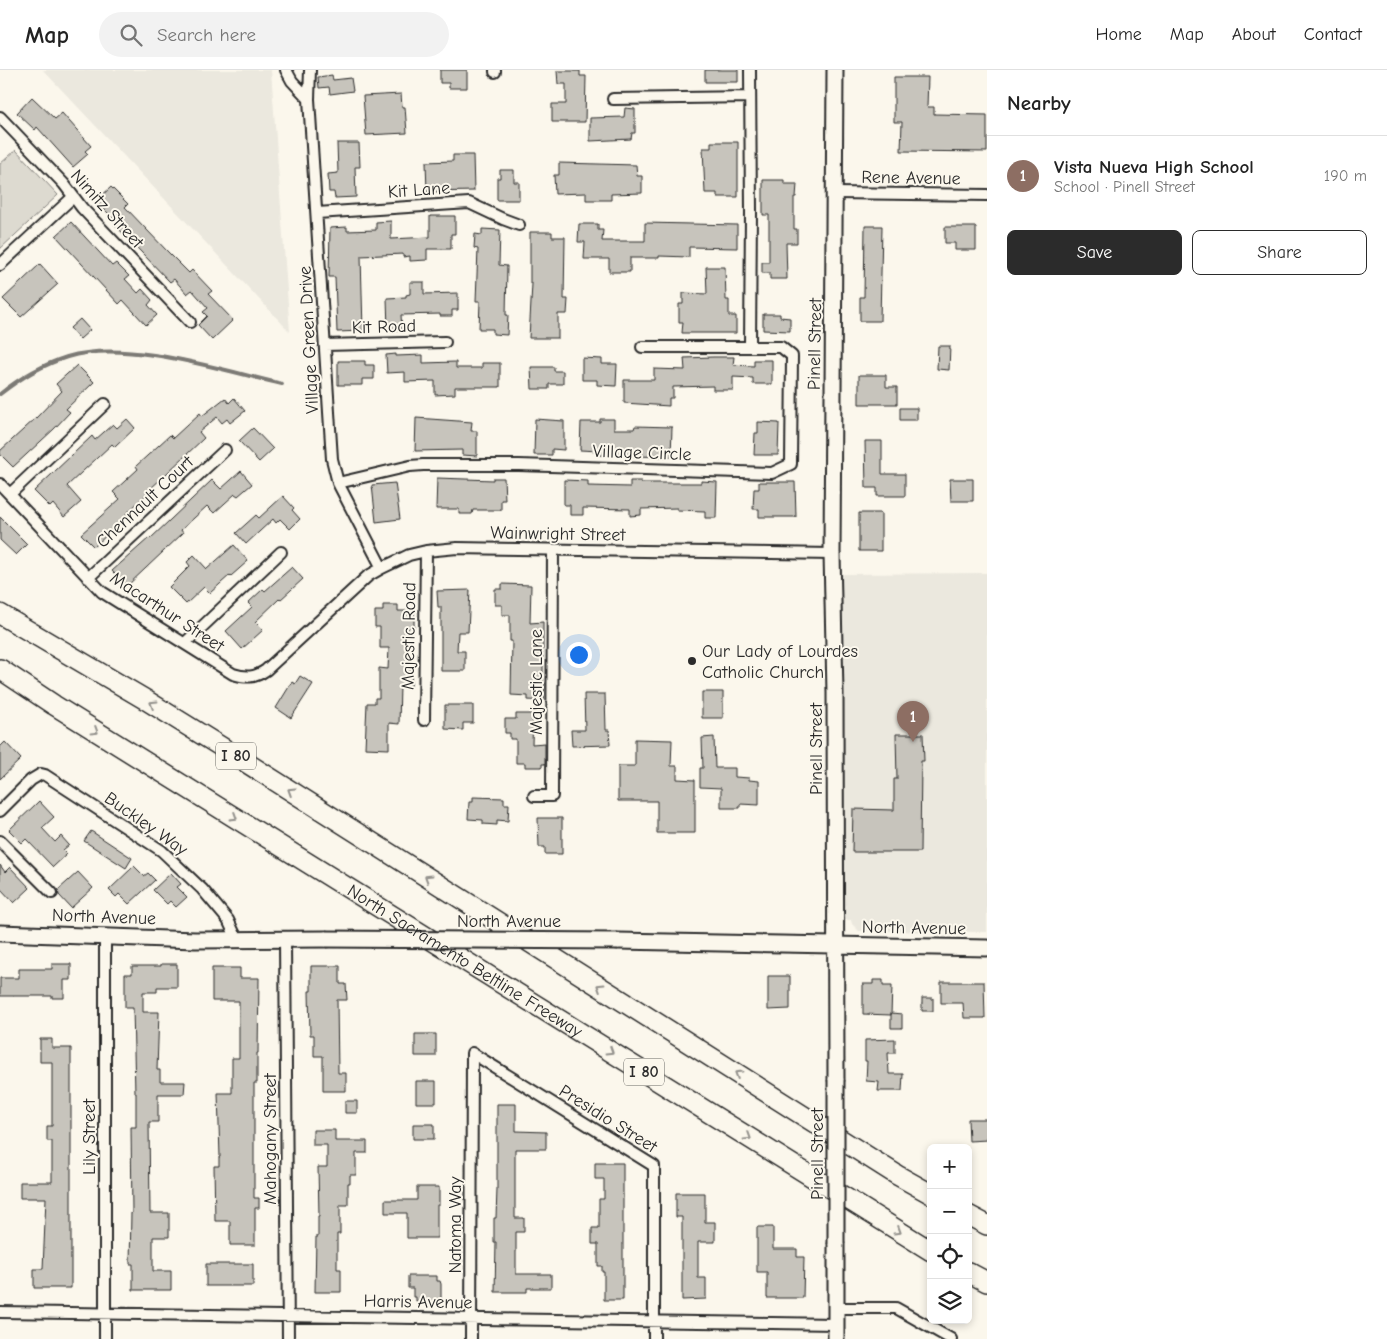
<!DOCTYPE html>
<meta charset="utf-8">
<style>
:root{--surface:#fff;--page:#f2f2f2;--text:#222;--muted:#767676;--line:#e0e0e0;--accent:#2b2b2b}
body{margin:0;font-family:"Comic Neue",sans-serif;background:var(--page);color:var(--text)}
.controls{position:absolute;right:15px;bottom:15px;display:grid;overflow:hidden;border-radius:8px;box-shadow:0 2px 8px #0003}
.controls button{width:45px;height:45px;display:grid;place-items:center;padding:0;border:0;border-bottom:1px solid var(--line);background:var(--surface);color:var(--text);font:25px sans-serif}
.you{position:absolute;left:578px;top:584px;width:18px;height:18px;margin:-12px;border:4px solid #fff;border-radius:50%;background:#1a73e8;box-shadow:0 0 0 8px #1a73e833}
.badge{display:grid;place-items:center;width:32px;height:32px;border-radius:50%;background:var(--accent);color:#fff;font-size:16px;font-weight:700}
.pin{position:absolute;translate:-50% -41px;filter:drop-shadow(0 1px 2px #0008)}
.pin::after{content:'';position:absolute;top:26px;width:18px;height:15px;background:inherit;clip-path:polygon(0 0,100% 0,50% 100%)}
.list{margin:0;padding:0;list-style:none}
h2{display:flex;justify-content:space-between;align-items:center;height:65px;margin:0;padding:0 20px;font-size:21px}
h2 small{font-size:16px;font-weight:400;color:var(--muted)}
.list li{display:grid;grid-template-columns:32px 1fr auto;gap:15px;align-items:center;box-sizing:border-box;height:80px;padding:0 20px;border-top:1px solid var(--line)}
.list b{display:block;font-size:19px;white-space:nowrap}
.list p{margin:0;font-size:16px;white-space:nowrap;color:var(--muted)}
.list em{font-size:16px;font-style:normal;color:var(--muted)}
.actions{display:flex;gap:10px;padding:15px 20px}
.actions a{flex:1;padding:11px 0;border:1px solid var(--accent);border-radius:8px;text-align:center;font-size:18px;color:var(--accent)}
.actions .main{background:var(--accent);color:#fff}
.icon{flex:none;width:28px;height:28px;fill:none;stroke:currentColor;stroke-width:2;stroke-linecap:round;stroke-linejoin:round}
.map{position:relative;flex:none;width:987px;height:1269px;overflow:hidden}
header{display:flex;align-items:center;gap:30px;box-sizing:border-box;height:70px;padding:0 25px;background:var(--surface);border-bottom:1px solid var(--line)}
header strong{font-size:24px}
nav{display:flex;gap:28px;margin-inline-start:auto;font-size:18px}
.search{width:350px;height:45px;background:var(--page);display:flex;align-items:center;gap:12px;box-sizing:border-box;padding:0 18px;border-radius:28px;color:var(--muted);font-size:19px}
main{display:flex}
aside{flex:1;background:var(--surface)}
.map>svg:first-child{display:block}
.built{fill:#ebe8de}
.green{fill:#dddad0;stroke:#84827e}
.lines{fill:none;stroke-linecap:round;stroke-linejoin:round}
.stream{stroke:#7b7a75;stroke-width:4}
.building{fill:#c7c4bc;stroke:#2b2b2b}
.street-casing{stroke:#2b2b2b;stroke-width:14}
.secondary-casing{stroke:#2b2b2b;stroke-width:19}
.highway-casing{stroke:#2b2b2b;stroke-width:22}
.street{stroke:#fbf7ec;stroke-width:10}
.secondary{stroke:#fbf7ec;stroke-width:15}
.highway{stroke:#fbf7ec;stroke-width:19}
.secondary-bridge-casing{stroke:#2b2b2b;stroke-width:19;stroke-linecap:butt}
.secondary-bridge{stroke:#fbf7ec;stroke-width:15}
.oneway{stroke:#93918c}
.poi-dot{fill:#2b2b2b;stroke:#fbf7ec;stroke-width:2}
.labels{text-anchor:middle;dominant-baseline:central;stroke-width:4;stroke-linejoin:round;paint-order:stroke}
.shield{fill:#fbf7ec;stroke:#696865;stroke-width:1}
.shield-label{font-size:16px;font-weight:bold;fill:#2b2b2b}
.street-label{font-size:18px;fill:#2b2b2b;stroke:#fbf7ec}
.poi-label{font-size:18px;fill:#2b2b2b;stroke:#fbf7ec;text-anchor:start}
</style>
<header>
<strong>Map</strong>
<div class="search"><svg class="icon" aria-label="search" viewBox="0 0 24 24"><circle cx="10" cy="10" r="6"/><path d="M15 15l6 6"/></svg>Search here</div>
<nav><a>Home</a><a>Map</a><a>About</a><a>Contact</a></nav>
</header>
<main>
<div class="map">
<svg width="987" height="1269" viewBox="0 0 987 1269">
<rect width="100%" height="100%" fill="#fbf7ec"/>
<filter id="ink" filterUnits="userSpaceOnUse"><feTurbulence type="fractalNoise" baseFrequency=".02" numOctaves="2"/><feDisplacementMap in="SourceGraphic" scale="10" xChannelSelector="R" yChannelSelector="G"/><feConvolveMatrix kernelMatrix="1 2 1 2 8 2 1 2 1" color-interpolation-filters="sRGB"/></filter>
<g filter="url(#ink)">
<path class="built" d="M43 0H271L290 262Z
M987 503V862L859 861 852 854 851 850H845L840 841V504Z"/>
<path class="green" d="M16 80 58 125 0 179V94Z"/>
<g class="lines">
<path class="stream" d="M0 324C20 308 42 295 67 287 127 269 221 300 282 314"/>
</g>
<path class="building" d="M440 0H467V18H449V13H440Z
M705 0H738V12H705Z
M557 1H580V6H586L585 52H552V34H566V14H558Z
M332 5 333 10 351 8 353 21 330 24 329 17 319 18 318 7Z
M894 7H928L927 37H934V44L987 45V82L901 81 902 52H894Z
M401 24 402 37H405L407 63 366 65 363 26Z
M32 27 55 49 62 43 91 76 85 81 88 84 73 97 37 57 35 60 17 43Z
M625 38 635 39V63H632L631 69 590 71V48L624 47Z
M711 72H738V127H717V123H705L703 78H711Z
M337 73H359L360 97H355L356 127 335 128 334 122H329L328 104 338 103Z
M453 85H473L474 121 427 122 426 92 453 91Z
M559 93 636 95 637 106H642V123L611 124V130H586V123L555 124 554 105H559Z
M500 100H514V112H519V130H497V108H500Z
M763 110H784V114H797L796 127H794V159H797V173H786L787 209H770V203H762V192H769V145H763Z
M111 117 128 134 125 137 168 182 189 203 192 200 212 221 208 224 233 250 212 270 198 255 207 246 203 242 208 238 192 220 187 224 174 209 170 212 114 154 117 152 96 131Z
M430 146H455V164H451V179H427V190L410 191V186L403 187V184L361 186 363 261 337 262 335 207H329L330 158 347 157V161L376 160V152L391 151V169L430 167Z
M71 152 112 196 116 193 129 206 125 209 138 223 142 219 152 230 148 235 157 245 146 255 123 230 119 234 56 166Z
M645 153 737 155V178L689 177V187L659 186V188H630V202H609V189H584L585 172H578L579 154H598V160H603L602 171H645Z
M865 156H882L880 251H860V227H864Z
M945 157H976V180H955V173H945Z
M482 159 500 160 499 195 507 196 506 245H508L507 265 493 264V259H479L480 231H476L478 179 474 178 475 164 482 165Z
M530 162H552V167H565L564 229H568L567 244H558V268H529L532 214H530Z
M40 194 58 214 21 247 3 229Z
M706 197H725L726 230H729V246H736V263H682L683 252H679V234H683V223L707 224Z
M410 212H424V224L458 223V240H452V246H440V244L401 245 402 260H388L387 228 406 227V225L410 224Z
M763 244H780V247L790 248V261L763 260Z
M80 249 90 260 80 269 70 258Z
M938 276H950L949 300 937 299Z
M396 284V286L423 285V293L456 292V298H482V293H500V317H455V324L435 325V311L405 312V302L387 303 386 285Z
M713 287H734L733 295 754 296V290H772V314H753V308L733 307V320H713V316L673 317V328H669V336L624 333V310H654V299L685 300 684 288Z
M582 288 602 289V294H617L616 316 597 315V310H582Z
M338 291H365V295H374V309H362V315H338Z
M77 295 94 312 66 339 70 342 54 359 13 397 0 384V381L36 348 62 321 56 314Z
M531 297H554V301H563V314H549V319H532Z
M859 305H886V317H897V334H859Z
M225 328 229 333 234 328 245 341 230 353 227 349 222 353 217 347 199 362 204 368 147 422 148 423 126 444 127 446 94 477 81 464 120 429 113 422 138 399 136 396 170 365 173 368 200 343 202 346Z
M900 338H917V350H900Z
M416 348 472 352 471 361H477V386L462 385V380L415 381Z
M127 349 135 358 115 377 112 374 67 416 81 432 64 447 53 434 50 437 34 421 92 366 95 370 113 354 117 358Z
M535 349 564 351V380L552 379V385H534Z
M600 349H614V359H634L635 356 672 357 671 387 599 385V381L580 380 581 352H600Z
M758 352 779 353 778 385H754L755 363H758Z
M253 358 273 379 259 392 239 371Z
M865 371H882V404H905V426H877V418H866Z
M241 401 252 414 238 426 235 424 214 443 207 436 181 460 183 463 127 516 112 501 149 468 150 469 212 410 221 419Z
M437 408 493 410V408H504L505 430H501V440H473L472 444H459V439H436Z
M950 409H973V431H951Z
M564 410 588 411V416L630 417V411H641V413H701V411L717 412 716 448H705V441L677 440V438L641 439V445L630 446V439L583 438V445H570V435H564Z
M759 412H795L796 447H759V439H753L754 419H759Z
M395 413 400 449 376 452 372 415Z
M283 426 294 438 292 440 300 449 290 459 280 449 276 453 273 449 246 474 236 463 256 445 259 448Z
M859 443H881V481H859Z
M0 447 27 474 16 485 0 470Z
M234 475 248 491 231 506 230 505 210 523 204 517 186 534 169 517 190 496 187 492 194 485 207 499Z
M292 497 303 509 280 530 279 529 255 552 263 560 242 579 226 561 252 537 248 533 263 519 265 521Z
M502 514 531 515 530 553 543 552V613H545L544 631 528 630V626L511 625 512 571H510V545H502V535H495V519H502Z
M470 520 468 562H458L457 581H465V601H441V537H438L437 521Z
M383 535H398V541H414V557H408L409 594H412L411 616H400L399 654 389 653V679L365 678 367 633H375V628H379V598L388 599 389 578H380V557H375V541H383Z
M300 606 313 614 291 648 276 638 292 612 295 614Z
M702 622H723V648H702Z
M584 624H605L606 660H609L610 675 572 676 571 660H585Z
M445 635H473V653H463V660L445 659Z
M516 644H533L532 674 545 673V694H542V697H525V693H516V669H510V663H505V649H516Z
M896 664H923L924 691H921L920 782H852L853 739 894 740V709H897Z
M714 667 715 698H735V707L749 708V710L759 711V735L740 734V738H721V718L700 717V698H703L702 668Z
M635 669 672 670 671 696H677V709L695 710V763H657V731H618V696H635Z
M5 672 21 689 0 709V677Z
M473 727 504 728V734H509L508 751 497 750V755L483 754V750L468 749 469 732H473Z
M39 731 54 747 42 758 55 772 61 766 69 775 63 780 67 784 53 797 26 769 22 773 9 760Z
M538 748H562V784H545V777H539Z
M91 761 132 788 126 798 84 771Z
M0 795 5 802 10 797 30 818 14 833 0 818Z
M134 796 144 806 148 803 155 810 129 834 119 824 116 827 109 820Z
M78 802 93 818 71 838 59 825 58 820Z
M171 803 181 814 177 817 187 827 176 837 170 831 167 834 153 820Z
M52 894H71V910H64V928H52V926H0V908H19V899H52Z
M161 894H177V917H157V922H143V942H159L157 1000H160V1012H185L184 1024H158V1052H149L150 1143H169V1167H153V1201H171V1220H133V1194H130L131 1143H132L131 1057H136V1023H135L133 938H125V904H132V896H161Z
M311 896H340V914H346L347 930H337L338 1003H346V1021H323V986H314V965H310L309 921H311Z
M212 898H240V908H259L258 983H257V1013H254V1128H259V1138H255V1175H230V1151H215L214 1096H219V1087H220L218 1023H232V988H239V931H212Z
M768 906H790V939L768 940Z
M873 910H883V916H892L891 945 863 944V914H873Z
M941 912H984L985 948H964L963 933H941Z
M922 928H933V941H922Z
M891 943 902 944V958H891Z
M415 964H436V986H415Z
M40 969H52V978H71V1218H34V1199H43L46 1128H20V1112H52V1071H47V1056H52V992H40Z
M895 969V983H888L889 1004H903L902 1021H878L879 1012 866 1011 867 991H865V970Z
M416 1011H436V1033H416Z
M345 1031H357V1043H345Z
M497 1034H516V1061L546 1062V1079H515V1148H524V1162H516V1204H551V1218H527V1222H495L496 1172H494V1148H496L497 1119Z
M968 1049H987V1070L969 1071Z
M413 1054H434V1069H413Z
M313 1060H335V1071H367V1083H356V1105H350V1113H348V1135H340V1164H337V1199H341V1222H315L316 1167H318V1146H319L318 1097H327V1075H313Z
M595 1093H623V1230H604V1202H602V1196H598V1174H592V1158H599V1129H604V1109H595Z
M417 1117H439V1135H437V1168H407V1143H385V1130H417Z
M676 1123H705V1152H715V1172H698V1208H706V1229L682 1230V1147H676Z
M757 1157H773V1179H797V1187H804L803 1228H767V1202H757Z
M206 1194H253V1216H206Z
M408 1206H437V1211H440L441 1214V1231H416V1227H413V1218H408Z"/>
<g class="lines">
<g class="street-casing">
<path id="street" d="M286 0 292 11 309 29
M310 0 309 29 332 389 338 413 382 498
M495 0V2
M613 29 750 27
M0 47 64 114 82 138 190 252
M835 123 987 125
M317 143 469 133 503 149 519 155
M0 195 73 127
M325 275 445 272
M750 276 751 142 750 0
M338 413 410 396 423 395H519L772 403 791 394 792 286 781 277H642
M0 414 102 522 233 604C246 608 255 608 266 600L368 506 382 498 409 485 426 481 457 478 832 484
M10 424 105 334
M88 508 225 380
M185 573 281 482
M424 650 426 481
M534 726H552L553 480
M0 741 31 710 41 704 45 705 162 781 202 819 228 850 237 869
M0 771 52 823
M105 865V1269
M285 869 288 1269
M836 1238H896L951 1269
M0 1242 836 1254
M471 1269 472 983 654 1096V1269"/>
</g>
<g class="secondary-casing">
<path id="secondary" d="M835 0 832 484 835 623 836 1010
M0 863 195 870 326 869
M618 871 987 878
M836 1174V1269"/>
</g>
<g class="highway-casing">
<g id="highway">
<path d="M0 544 146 630 220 676 897 1105 931 1124"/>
<path id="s1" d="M0 599 54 635 931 1181"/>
<path d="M968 1145 987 1155"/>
<path d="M968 1202 987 1212"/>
</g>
</g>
<use href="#street" class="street"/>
<use href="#secondary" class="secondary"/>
<use href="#highway" class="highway"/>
<g class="secondary-bridge-casing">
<path id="secondary-bridge" d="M326 869 618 871
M836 1010V1174"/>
</g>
<use href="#secondary-bridge" class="secondary-bridge"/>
</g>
<defs><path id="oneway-chevron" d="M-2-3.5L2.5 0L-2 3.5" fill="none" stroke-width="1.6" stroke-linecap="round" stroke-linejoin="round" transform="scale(1.25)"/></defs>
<g class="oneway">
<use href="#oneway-chevron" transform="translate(153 634) rotate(-148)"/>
<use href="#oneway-chevron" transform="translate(95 661) rotate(32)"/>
<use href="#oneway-chevron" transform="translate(291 721) rotate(-148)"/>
<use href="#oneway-chevron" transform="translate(234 747) rotate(32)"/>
<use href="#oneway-chevron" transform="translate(428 808) rotate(-148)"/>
<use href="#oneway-chevron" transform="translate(600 917) rotate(-148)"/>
<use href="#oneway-chevron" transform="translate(610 981) rotate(32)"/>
<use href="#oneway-chevron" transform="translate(738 1004) rotate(-148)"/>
<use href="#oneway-chevron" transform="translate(748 1067) rotate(32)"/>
<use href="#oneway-chevron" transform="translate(898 1161) rotate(32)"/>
</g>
</g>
<circle class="poi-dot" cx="692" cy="591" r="5"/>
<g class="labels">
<g class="shield">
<rect x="216" y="672.5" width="40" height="27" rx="4"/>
<rect x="624" y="988.5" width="40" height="27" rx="4"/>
</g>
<g class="shield-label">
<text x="236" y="686">I 80</text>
<text x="644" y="1002">I 80</text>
</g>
<g class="street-label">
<text transform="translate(911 108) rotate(1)">Rene Avenue</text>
<text transform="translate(419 120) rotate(-4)">Kit Lane</text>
<text transform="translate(107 139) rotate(48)">Nimitz Street</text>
<text transform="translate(384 257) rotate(-2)">Kit Road</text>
<text transform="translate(309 270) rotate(-93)">Village Green Drive</text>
<text transform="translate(815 274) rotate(-89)">Pinell Street</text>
<text transform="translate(642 383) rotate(2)">Village Circle</text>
<text transform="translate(145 432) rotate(-43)">Chennault Court</text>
<text transform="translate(558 464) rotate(1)">Wainwright Street</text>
<text transform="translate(167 542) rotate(33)">Macarthur Street</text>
<text transform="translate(409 566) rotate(-89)">Majestic Road</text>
<text transform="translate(536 612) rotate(-90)">Majestic Lane</text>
<text transform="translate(816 679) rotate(-90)">Pinell Street</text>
<text transform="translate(146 754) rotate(35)">Buckley Way</text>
<text transform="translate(104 847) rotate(2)">North Avenue</text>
<text x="509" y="851">North Avenue</text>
<text transform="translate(914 858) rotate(1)">North Avenue</text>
<text stroke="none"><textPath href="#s1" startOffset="549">North Sacramento Beltline Freeway</textPath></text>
<text transform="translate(608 1049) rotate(32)">Presidio Street</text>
<text transform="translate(89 1067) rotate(-90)">Lily Street</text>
<text transform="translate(270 1069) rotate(-90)">Mahogany Street</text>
<text transform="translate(817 1084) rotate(-90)">Pinell Street</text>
<text transform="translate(455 1155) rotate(-90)">Natoma Way</text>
<text transform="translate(418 1232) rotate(1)">Harris Avenue</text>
</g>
<g class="poi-label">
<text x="702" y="581">Our Lady of Lourdes<tspan x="702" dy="21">Catholic Church</tspan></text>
</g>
</g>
</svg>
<div class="controls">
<button>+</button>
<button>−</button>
<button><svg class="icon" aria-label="locate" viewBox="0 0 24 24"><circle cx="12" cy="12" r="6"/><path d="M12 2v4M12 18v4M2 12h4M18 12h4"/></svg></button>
<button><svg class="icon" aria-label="layers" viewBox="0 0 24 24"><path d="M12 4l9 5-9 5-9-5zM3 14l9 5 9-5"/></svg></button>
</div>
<div class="you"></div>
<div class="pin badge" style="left:913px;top:672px;background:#8d6e63">1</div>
</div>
<aside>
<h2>Nearby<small></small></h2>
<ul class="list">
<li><span class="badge" style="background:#8d6e63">1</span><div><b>Vista Nueva High School</b><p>School · Pinell Street</p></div><em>190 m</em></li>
</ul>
<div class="actions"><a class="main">Save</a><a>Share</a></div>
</aside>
</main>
